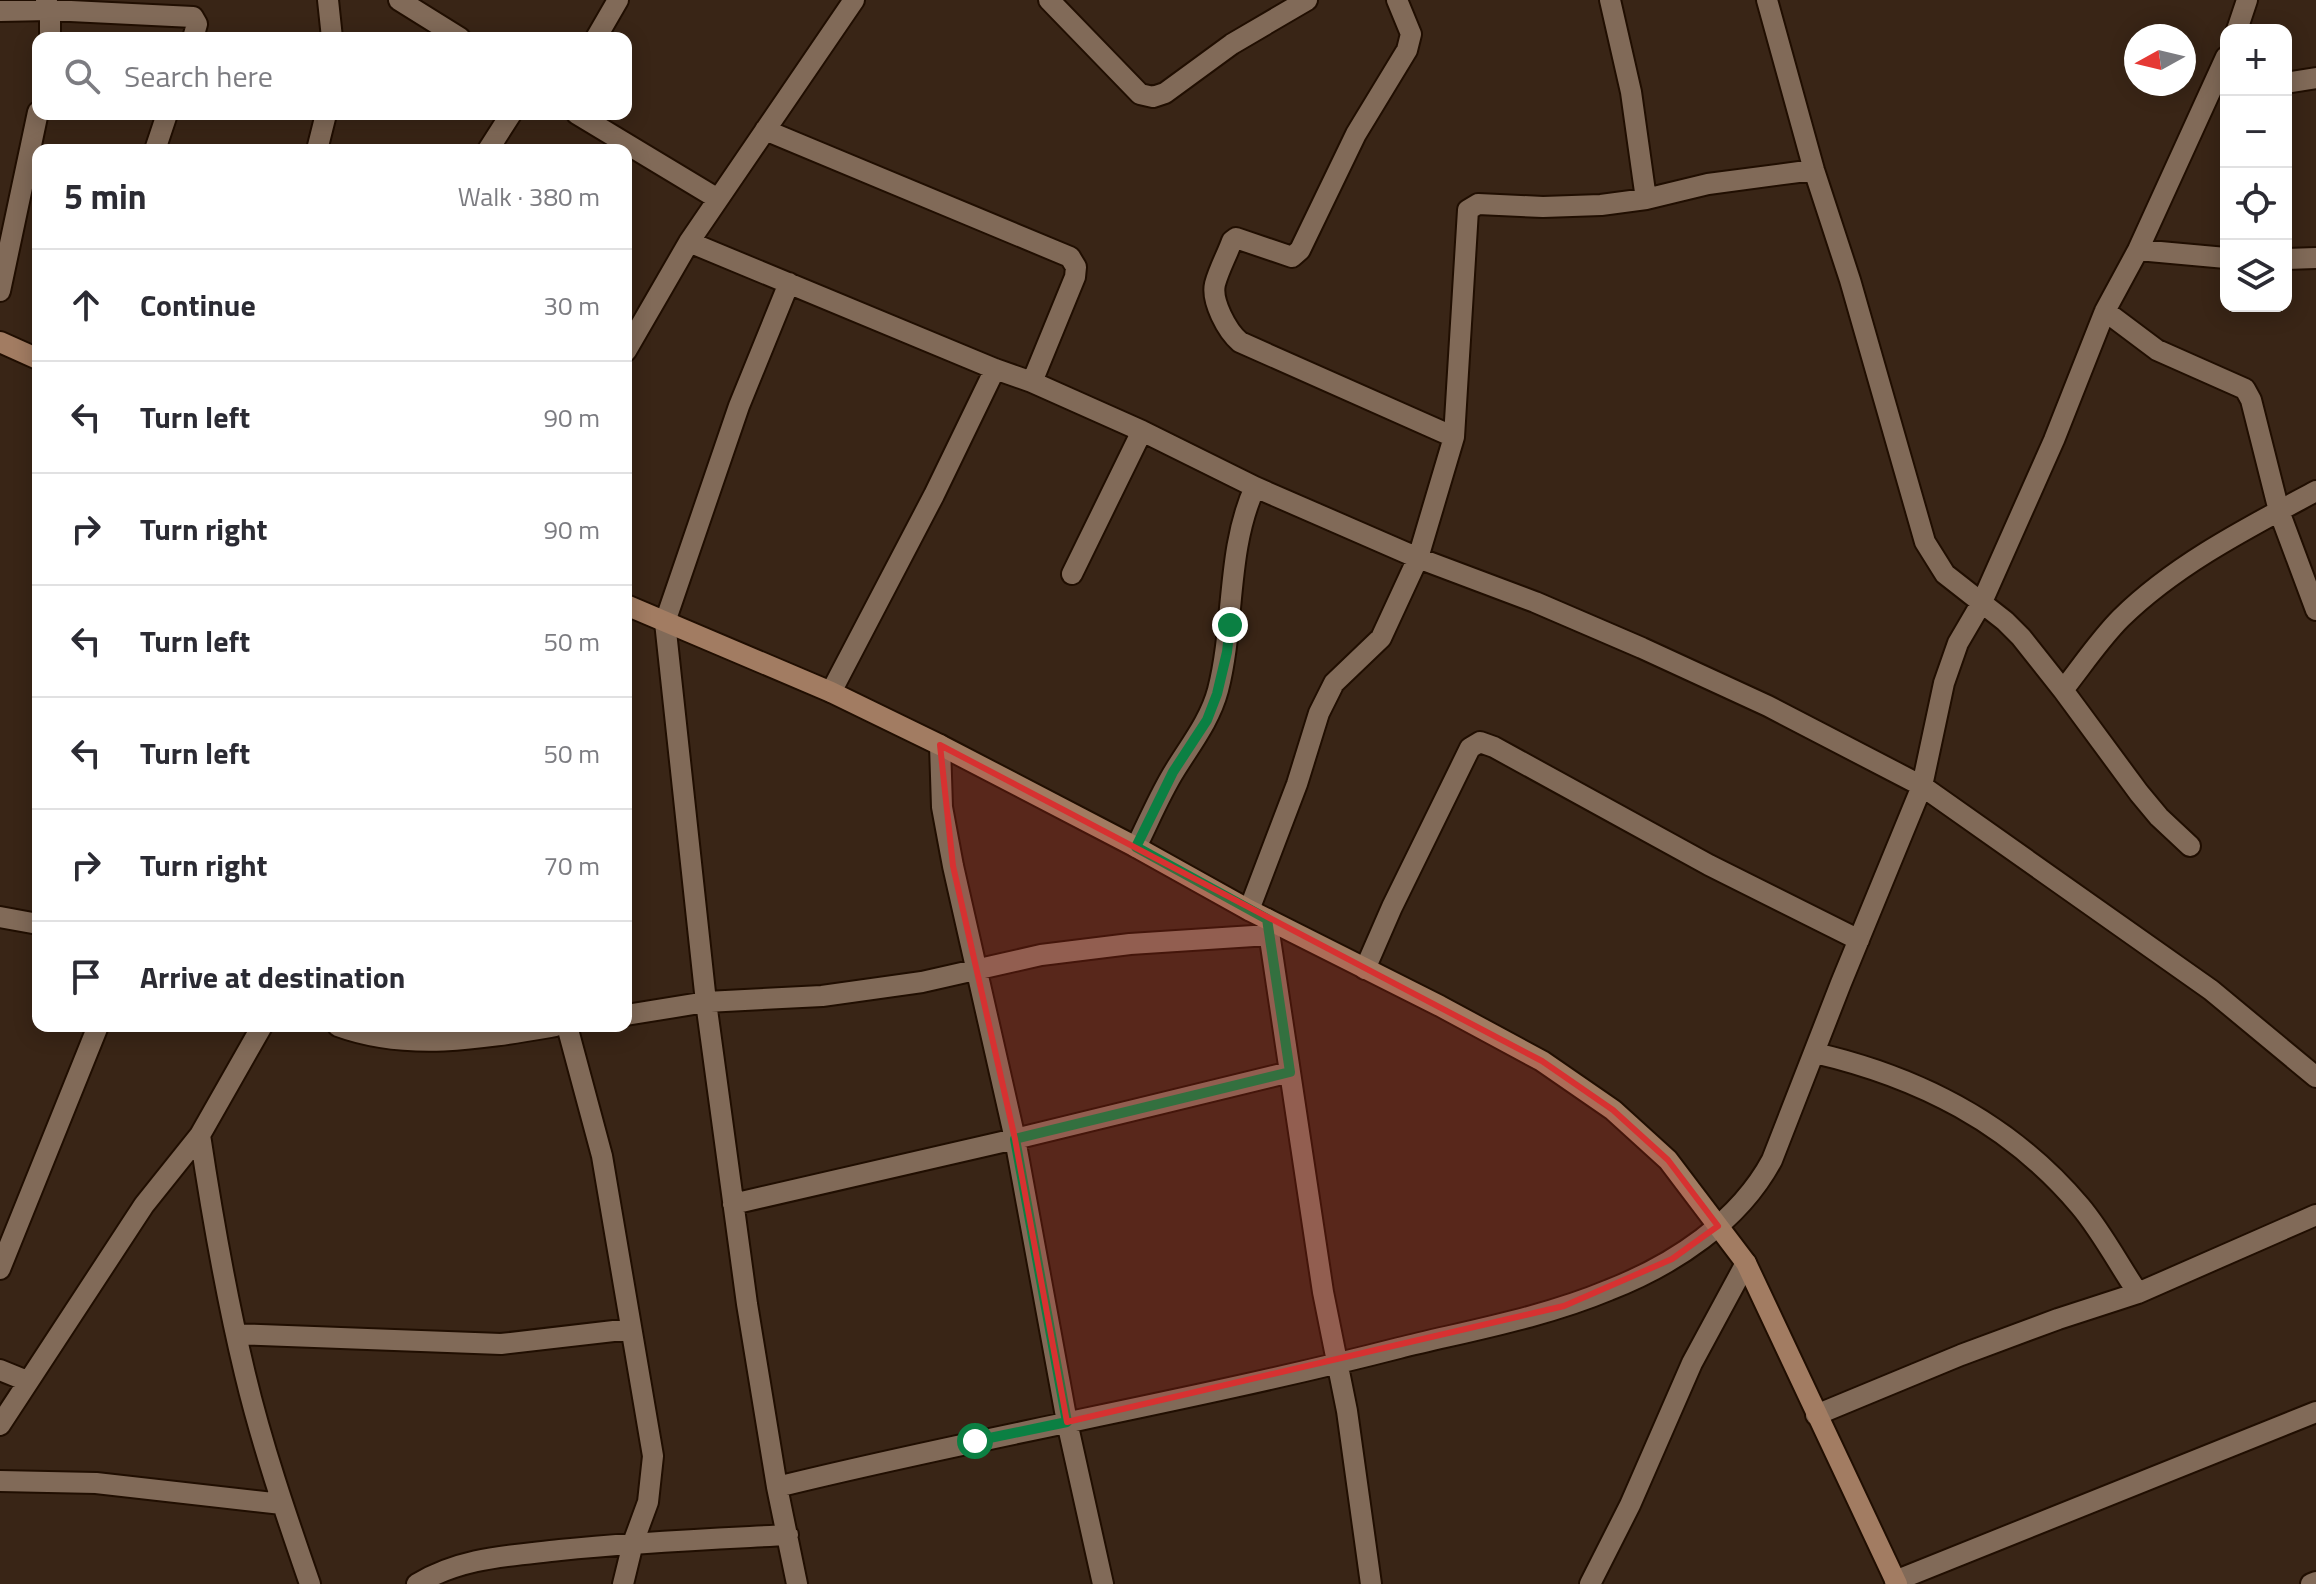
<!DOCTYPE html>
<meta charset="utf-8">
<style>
:root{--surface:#fff;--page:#f7f7f7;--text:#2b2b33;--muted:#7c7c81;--line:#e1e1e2}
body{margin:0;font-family:"Titillium Web",sans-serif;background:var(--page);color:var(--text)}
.controls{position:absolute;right:24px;top:24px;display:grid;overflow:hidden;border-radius:16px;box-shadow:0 4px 20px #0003}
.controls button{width:72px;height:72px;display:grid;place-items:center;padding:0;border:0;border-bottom:2px solid var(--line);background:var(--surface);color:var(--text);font:40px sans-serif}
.compass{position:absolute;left:2124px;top:24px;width:72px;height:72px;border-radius:50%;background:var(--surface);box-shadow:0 4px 20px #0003;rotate:262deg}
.stop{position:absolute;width:24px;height:24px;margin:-18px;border:6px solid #0b8043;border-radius:50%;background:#fff}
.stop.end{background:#0b8043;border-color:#fff;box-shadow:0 2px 8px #0008}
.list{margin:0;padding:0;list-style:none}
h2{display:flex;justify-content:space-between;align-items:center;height:104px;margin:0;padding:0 32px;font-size:34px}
h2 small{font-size:26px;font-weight:400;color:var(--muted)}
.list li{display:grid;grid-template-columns:52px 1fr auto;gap:24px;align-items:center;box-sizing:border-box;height:112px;padding:0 32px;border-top:2px solid var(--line)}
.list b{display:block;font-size:30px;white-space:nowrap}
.list em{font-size:26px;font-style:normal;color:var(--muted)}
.icon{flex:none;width:44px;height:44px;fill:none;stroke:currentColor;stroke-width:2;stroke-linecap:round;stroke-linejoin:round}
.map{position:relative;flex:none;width:2316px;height:1584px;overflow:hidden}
.search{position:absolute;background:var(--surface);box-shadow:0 4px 20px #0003;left:32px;top:32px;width:600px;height:88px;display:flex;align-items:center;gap:20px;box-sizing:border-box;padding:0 28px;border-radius:16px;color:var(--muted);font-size:30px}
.panel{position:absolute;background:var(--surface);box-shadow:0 4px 20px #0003;left:32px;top:144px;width:600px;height:888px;border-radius:16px}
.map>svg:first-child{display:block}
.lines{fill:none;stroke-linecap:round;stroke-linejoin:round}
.street-casing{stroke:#200e01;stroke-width:24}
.secondary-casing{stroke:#200e01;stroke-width:24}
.street{stroke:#816a58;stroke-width:20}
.secondary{stroke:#a27c62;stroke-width:20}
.route{stroke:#0b8043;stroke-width:10}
.marked{fill:#d73131;fill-opacity:0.2;stroke:#d73131;stroke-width:6;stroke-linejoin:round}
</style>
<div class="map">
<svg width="2316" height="1584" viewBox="0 0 2316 1584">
<rect width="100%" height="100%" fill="#392516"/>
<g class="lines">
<g class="street-casing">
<path id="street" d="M46 0 50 10V38
M328 0 332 38
M399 0 460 38
M1049 0 1140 94 1153 97 1165 93 1232 44 1307 0
M1397 0 1411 34 1407 50 1356 134 1300 250 1292 257 1236 238 1232 241C1227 255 1219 269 1215 284 1211 301 1227 331 1240 342L1454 437
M1610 0 1631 92 1646 199
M1767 0 1814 170 1850 280 1925 542 1945 574 2005 621 2021 637 2063 690 2139 793 2159 817 2190 846
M0 11 50 10 193 17 197 24 193 38
M2237 30 2247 0
M596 38 618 0
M2286 83 2316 78
M577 114 718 199
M765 130 1070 257 1076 267 1075 277 1032 382
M155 150 167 114
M317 150 326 114
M488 150 511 114
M689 242 995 369 1032 382 1142 431 1255 487 1418 558 1535 602 1642 648 1768 706 1922 786 2211 990 2316 1077
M2138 250 2226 258
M2286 259 2316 258
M789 283 739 406 665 622 706 1002 747 1304 777 1487 797 1584
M0 291 38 112
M2105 311 2157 350 2245 389 2251 400 2279 511 2316 610
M626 351 689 242 854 0
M1072 574 1142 431
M2063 690C2082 666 2100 639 2121 618 2176 564 2249 527 2316 491
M831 692 934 495 995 369
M940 745 942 807 953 866 1015 1139 1067 1422 1103 1584
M1136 847C1149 821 1160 794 1175 770 1191 744 1210 720 1218 690 1235 624 1226 550 1255 487
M1249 910 1297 784 1319 713 1334 683 1381 638 1418 558 1454 437 1468 210 1478 204 1543 207 1601 205 1646 199 1708 184 1814 170
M0 917 38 924
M1267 919 1323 1292 1347 1411 1371 1584
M1365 969 1392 907 1470 748 1480 742 1494 747 1709 865 1859 940
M626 1015 706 1002 822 996 922 982 1041 955 1130 944 1269 935
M338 1026C409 1052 485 1038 556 1026
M567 1026 602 1156 653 1456 648 1502 633 1543 623 1584
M1815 1053C1919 1077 2010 1123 2080 1206 2102 1232 2119 1265 2138 1293
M200 1135C212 1215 226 1295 245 1374 262 1445 286 1515 310 1584
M733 1204 1015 1139 1290 1072
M0 1269 98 1026
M236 1334 501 1344 631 1329
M0 1370 27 1381
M1816 1415 1961 1355 2058 1319 2138 1293 2316 1215
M0 1425 144 1205 200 1135 262 1026
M0 1481 96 1483 282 1504
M777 1487C983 1436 1193 1401 1399 1348 1468 1331 1542 1318 1609 1290 1673 1265 1739 1222 1772 1160L1841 983 1922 786 1944 683 1958 643 1982 602 2054 440 2105 311 2138 250 2226 57
M1895 1581 2316 1412
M417 1584C462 1557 509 1556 560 1550 636 1542 712 1539 788 1535
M1590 1584 1630 1505 1692 1363 1746 1263
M2311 1584 2316 1582"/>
</g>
<g class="secondary-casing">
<path id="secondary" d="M0 342 38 359
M626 605 831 692 940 745 1136 847 1249 910 1440 1006 1542 1061 1613 1110 1668 1160 1746 1263 1897 1584"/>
</g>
<use href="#street" class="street"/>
<use href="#secondary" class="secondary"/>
</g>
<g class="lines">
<path class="route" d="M975 1441 1067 1422 1015 1139 1290 1072 1267 919 1136 847 1173 772 1207 720 1217 694 1227 652 1230 625"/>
</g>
<path class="marked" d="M940 745 1542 1061 1613 1110 1668 1160 1718 1226 1672 1259 1564 1306 1067 1422 1015 1139 953 866Z"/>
</svg>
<div class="controls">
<button>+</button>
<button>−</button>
<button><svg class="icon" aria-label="locate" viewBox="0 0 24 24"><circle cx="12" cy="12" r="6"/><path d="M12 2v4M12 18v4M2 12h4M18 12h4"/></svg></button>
<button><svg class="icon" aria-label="layers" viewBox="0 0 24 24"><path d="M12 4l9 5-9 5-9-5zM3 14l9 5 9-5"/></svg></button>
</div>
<svg class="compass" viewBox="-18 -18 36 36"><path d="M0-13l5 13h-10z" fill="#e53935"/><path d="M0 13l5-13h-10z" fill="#7c7c81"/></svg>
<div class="stop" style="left:975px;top:1441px"></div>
<div class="stop end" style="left:1230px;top:625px"></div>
<div class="search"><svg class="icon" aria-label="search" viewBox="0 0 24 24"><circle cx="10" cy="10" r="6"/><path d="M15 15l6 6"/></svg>Search here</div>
<section class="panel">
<h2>5 min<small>Walk · 380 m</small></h2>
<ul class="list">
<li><svg class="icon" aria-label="ahead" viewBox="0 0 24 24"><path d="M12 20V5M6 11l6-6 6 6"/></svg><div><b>Continue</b></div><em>30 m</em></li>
<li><svg class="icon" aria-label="left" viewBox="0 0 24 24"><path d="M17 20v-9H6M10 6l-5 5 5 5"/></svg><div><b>Turn left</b></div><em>90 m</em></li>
<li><svg class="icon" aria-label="right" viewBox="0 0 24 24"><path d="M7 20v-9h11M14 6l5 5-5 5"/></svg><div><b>Turn right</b></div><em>90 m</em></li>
<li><svg class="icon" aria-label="left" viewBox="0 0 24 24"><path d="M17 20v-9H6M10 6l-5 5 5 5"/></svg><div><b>Turn left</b></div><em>50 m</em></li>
<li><svg class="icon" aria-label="left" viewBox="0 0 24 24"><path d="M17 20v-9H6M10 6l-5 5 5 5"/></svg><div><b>Turn left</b></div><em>50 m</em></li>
<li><svg class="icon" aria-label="right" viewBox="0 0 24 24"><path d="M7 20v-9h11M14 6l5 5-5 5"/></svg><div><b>Turn right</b></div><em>70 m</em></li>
<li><svg class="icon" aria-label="arrive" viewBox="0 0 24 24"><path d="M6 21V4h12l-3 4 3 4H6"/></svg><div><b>Arrive at destination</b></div></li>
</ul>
</section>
</div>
